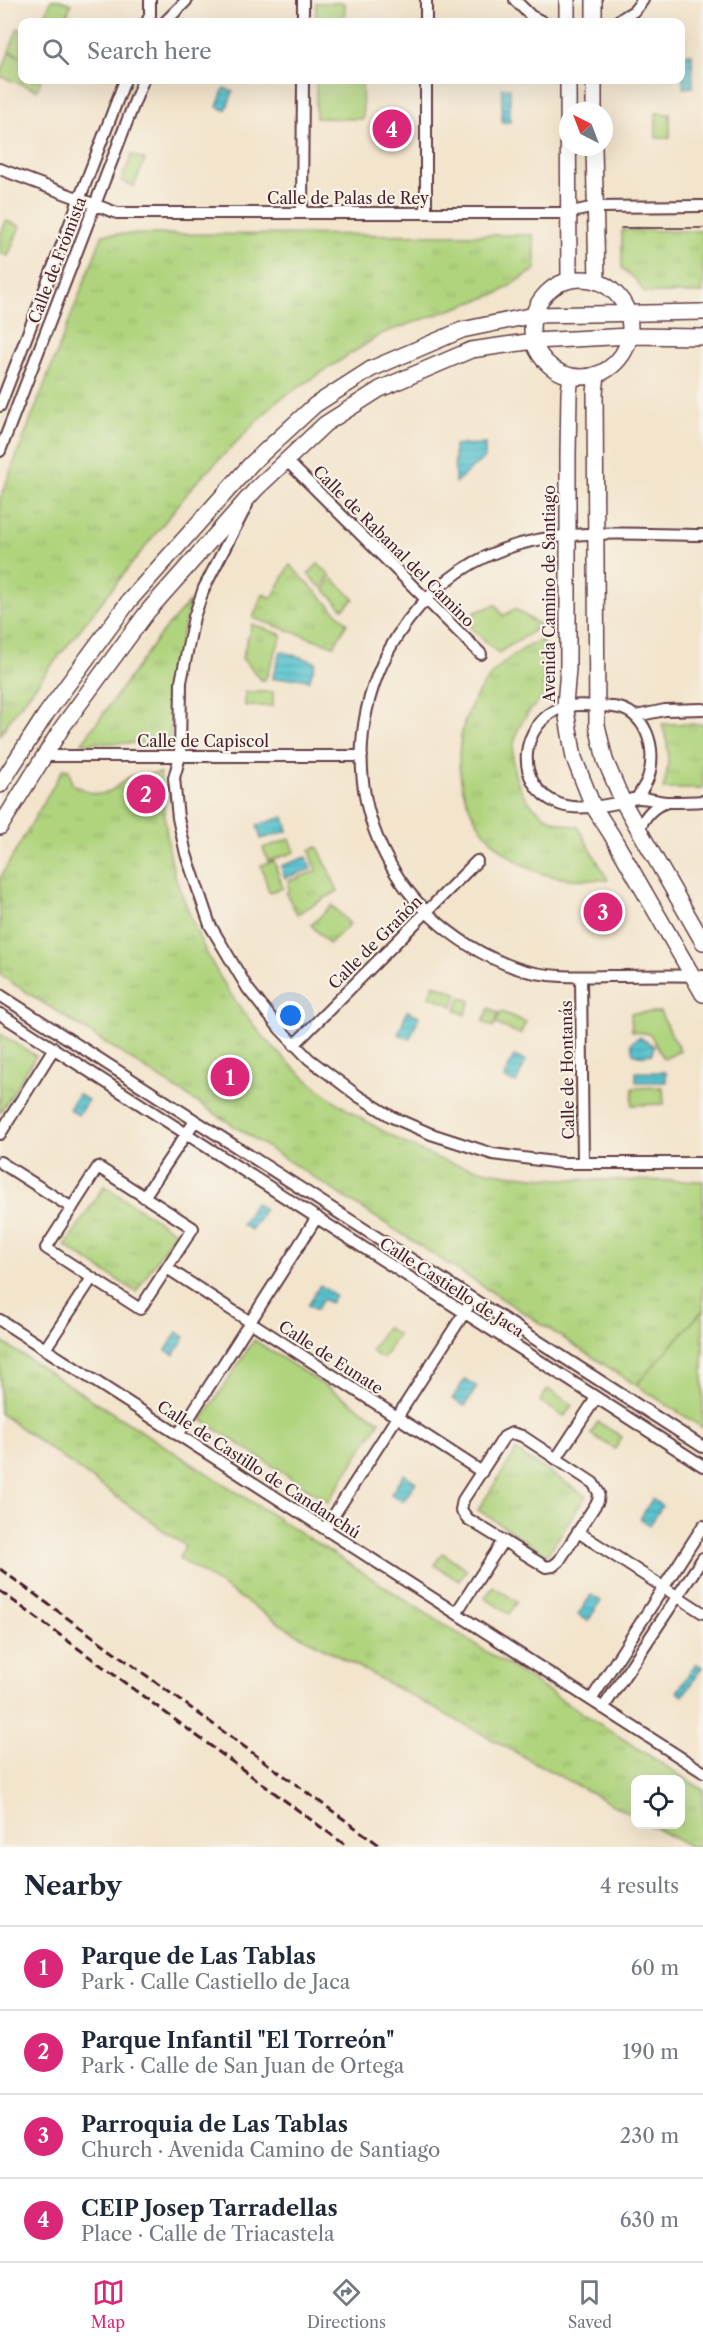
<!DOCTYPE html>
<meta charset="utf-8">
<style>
:root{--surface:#fff;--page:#f6f6f7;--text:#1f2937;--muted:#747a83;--line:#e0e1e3;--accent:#db2777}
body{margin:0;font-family:"Libre Caslon Text",serif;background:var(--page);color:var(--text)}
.controls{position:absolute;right:18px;bottom:18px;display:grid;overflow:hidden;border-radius:12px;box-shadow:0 6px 24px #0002}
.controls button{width:54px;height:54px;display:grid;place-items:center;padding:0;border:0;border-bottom:2px solid var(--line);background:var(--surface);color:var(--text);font:30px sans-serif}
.compass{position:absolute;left:559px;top:102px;width:54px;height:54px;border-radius:50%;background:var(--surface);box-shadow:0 6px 24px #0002;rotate:318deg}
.you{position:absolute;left:291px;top:1016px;width:21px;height:21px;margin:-15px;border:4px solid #fff;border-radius:50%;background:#1a73e8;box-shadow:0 0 0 9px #1a73e833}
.badge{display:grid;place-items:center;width:39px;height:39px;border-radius:50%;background:var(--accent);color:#fff;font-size:20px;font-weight:700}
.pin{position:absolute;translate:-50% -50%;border:3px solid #fff;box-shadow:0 2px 6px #0006}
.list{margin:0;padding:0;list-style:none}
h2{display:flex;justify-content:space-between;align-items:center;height:78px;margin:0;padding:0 24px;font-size:26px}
h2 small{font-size:20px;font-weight:400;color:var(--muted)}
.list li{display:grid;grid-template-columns:39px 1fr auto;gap:18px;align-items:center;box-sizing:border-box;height:84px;padding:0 24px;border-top:2px solid var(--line)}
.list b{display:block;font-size:22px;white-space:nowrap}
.list p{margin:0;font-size:20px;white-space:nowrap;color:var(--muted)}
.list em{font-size:20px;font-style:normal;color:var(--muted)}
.icon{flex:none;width:33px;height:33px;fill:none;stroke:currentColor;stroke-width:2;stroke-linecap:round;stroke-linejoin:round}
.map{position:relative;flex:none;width:703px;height:1847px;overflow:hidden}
.search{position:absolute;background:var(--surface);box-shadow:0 6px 24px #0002;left:18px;right:18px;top:18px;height:66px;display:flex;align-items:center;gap:15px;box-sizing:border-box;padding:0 21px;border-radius:12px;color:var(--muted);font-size:22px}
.sheet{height:414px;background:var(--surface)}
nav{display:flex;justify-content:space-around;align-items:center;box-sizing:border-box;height:84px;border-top:2px solid var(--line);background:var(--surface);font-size:16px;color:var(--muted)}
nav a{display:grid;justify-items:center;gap:3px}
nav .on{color:var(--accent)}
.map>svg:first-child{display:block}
.grass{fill:#b0d47e;stroke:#7d7a54;stroke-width:1.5}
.park{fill:url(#park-tufts);stroke:#7d7a54;stroke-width:1.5}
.water{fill:url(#water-rules);stroke:#50717d;stroke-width:1.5}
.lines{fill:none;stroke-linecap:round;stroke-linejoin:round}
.street-casing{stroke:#633d43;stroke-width:14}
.secondary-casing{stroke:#633d43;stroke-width:18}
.street{stroke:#fff;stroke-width:10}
.secondary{stroke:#fff;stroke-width:15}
.tram{stroke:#4a1f2b;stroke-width:1.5}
.rail{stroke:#4a1f2b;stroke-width:3;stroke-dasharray:9 4.5;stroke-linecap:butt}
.labels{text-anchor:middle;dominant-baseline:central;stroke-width:4.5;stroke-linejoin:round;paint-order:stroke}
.street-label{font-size:16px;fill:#4a1f2b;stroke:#f7f3e8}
</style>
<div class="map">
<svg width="703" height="1847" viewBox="0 0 703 1847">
<defs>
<pattern id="park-tufts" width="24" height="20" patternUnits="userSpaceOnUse" patternTransform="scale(1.5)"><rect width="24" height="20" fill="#b0d47e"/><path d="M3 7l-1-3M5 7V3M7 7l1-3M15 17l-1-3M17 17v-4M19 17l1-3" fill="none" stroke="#99b66d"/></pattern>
<pattern id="water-rules" width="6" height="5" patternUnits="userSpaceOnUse" patternTransform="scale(1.5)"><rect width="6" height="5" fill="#57c3cf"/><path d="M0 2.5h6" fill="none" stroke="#4da7b2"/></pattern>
</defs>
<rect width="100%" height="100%" fill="#f7f3e8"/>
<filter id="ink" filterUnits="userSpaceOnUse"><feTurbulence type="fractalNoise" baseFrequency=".0167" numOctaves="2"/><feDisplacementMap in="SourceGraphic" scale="12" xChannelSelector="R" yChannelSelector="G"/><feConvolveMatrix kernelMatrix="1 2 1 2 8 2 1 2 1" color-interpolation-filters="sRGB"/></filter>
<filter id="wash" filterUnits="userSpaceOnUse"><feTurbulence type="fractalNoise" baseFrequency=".008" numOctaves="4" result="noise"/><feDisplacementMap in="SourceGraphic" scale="24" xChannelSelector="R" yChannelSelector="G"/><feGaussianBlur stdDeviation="1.35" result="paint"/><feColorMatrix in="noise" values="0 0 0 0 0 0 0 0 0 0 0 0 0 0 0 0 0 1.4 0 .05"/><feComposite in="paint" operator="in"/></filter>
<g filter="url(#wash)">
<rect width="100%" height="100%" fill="#f3e4cc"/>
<path class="grass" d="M51 0H60L71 4 65 22H43Z
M316 3H345V22H316Z
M18 28 22 30V56L9 51Z
M9 52 22 57V80H41L37 90 0 76Z
M316 80H362L363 119 316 118Z
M656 113 670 114V138H656Z
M132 155 145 160 134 186 121 181Z
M6 221 20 226 8 256 0 253V237Z
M333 579 354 599 343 609 323 588Z
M496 605 503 616 515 609 541 626 498 653 471 628 475 612Z
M245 692H273V706H245Z
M290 839 295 852 268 861 263 848Z
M274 861 283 888 269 892 261 865Z
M434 984 458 994 453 1006 429 996Z
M501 1012 526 1022 520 1034 496 1024Z
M660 1012 680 1051 664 1059 650 1034 632 1031 631 1013Z
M663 1087 664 1104 632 1105 633 1088Z
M703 1310V1428L636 1385Z
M386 1327 398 1335 383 1359 371 1351Z
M254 1340 380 1421 328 1502 202 1420Z
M548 1389 572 1405 564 1417 540 1401Z
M598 1422 622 1437 615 1449 591 1434Z
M442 1553 467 1569 459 1581 434 1565Z
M493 1586 517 1602 509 1614 485 1598Z"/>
<path class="park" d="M622 230 703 231V293H645L635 279 622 268Z
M103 234 533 235 536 269 499 293 383 333 277 401 193 486 15 712 0 735V499Z
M318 564 331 576 320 587 308 574Z
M290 565 347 623 334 646 253 618 263 594 272 598Z
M190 601 172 678 170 743H82L160 635Z
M252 624 282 635 265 680H261L242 658Z
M543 639V698C501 730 502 793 551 819 559 824 569 825 578 827L608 880C582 879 556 881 531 869 428 818 439 682 543 639Z
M662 724H703V789H663C670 765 670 748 662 724Z
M63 769 69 770 72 784C83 789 96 798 108 792 117 788 122 780 132 776 140 774 151 774 160 773 164 808 166 843 175 876 179 889 185 902 190 915 224 1004 287 1075 369 1123 396 1138 425 1156 455 1164 536 1185 620 1179 703 1181V1310L636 1385 0 975V878Z
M318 847 338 891 297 914 286 893 289 891 288 881 316 871 310 850Z
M332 905 350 924 329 944 311 925Z
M461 997 471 1001 465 1015 456 1010Z
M489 1008 499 1013 493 1027 483 1022Z
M0 1034 36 1056 0 1113Z
M104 1186 175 1232 136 1292 65 1246Z
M0 1341 703 1790V1847H691L649 1825 680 1824V1780H636L635 1817 290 1630 179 1558 185 1546 0 1413Z
M516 1451 586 1496 547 1555 478 1510Z"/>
<path class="water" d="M682 54H692L693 87 683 88Z
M224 88 233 92 226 110 217 107Z
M502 88H510V122H502Z
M485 444V457L455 483 454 445Z
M281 651 316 662 309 681 301 678 272 679Z
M284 817 288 831 261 839 257 825Z
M307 857 311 869 285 878 281 866Z
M407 1011 419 1016 410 1039 398 1034Z
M639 1037 654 1046 652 1054 640 1056 633 1053 631 1043Z
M514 1056 526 1061 516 1083 504 1078Z
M636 1072H666V1082H636Z
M78 1094 88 1100 78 1115 69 1109Z
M255 1203 265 1209 251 1230 242 1225Z
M320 1285 335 1295 330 1303 323 1299 316 1310 308 1305Z
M177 1332 185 1337 174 1355 166 1350Z
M465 1379 477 1387 465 1406 452 1399Z
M404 1474 416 1482 403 1502 391 1494Z
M652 1499 662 1506 650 1525 640 1519Z
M591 1595 601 1601 588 1621 578 1615Z
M696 1663 702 1667 683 1696 677 1692Z"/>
</g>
<g filter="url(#ink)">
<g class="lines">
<g class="street-casing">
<path id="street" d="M303 0V22
M426 0V22
M515 0 531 16 543 22
M147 22 150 15V0
M165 22 186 1
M616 22 634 11 643 0
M0 169 117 213H567L595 207 703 206
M302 213 303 80
M426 213V80
M0 406 125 80
M0 451 143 80
M286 460 481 654
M247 505 204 588 194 617 181 682 180 756 174 778 178 818 186 854 210 925 248 989 280 1029 309 1059 358 1096 392 1117 431 1134 493 1154 561 1163H703
M703 535C633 535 555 525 489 555 447 574 411 609 389 650 322 776 383 920 516 968 545 978 579 977 609 976 640 976 672 975 703 976
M636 716 665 710 703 709
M43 756H362
M637 798C641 791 646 784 648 778 658 749 646 710 613 707 601 706 574 703 563 707 519 723 512 785 559 804 577 811 603 806 622 802 628 801 633 798 639 798 648 798 657 801 666 802 678 802 691 802 703 801
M639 829C646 815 652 807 667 802
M581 977 583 1163
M0 995 703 1447
M0 1014 703 1466
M294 1045 477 861
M0 1134 54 1048
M0 1162 72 1208
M98 1167 193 1228 140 1309 46 1248Z
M144 1197 195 1121
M167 1268 482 1472
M0 1320 703 1772
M45 1349 92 1278
M512 1433 522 1436 593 1483 599 1493 598 1501 559 1561 553 1566 546 1567 468 1519 461 1510 463 1500 504 1437Z
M178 1435 317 1217
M556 1459 596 1398
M325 1529 468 1307
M578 1532 703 1613
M456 1613 503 1541
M591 1700 703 1526
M603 1708 703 1558"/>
</g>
<g class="secondary-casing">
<path id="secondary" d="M567 0V22
M594 0V22
M568 80 569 280
M594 111V80
M594 147 597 280
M532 328a49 49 0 1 1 98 0a49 49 0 1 1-98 0Z
M597 374 595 393 597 725 605 760 623 802 703 942
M571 376 569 393 568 454V669L565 705 574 758 593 806 611 834 703 994
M0 785 46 714 129 601 251 464 315 405 371 369 462 330 534 315 703 312
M0 827 63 726 148 611 256 489 325 424 380 389 471 350 534 341 630 336 703 337"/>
</g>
<use href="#street" class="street"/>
<use href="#secondary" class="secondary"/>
<path class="tram" d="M621 228H703"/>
<path class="rail" d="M0 1569 382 1847
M0 1591 348 1847"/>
</g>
</g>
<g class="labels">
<g class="street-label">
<text x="348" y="198">Calle de Palas de Rey</text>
<text transform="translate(57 260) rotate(-69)">Calle de Frómista</text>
<text transform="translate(394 546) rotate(45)">Calle de Rabanal del Camino</text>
<text transform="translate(549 594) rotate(-90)">Avenida Camino de Santiago</text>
<text x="203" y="741">Calle de Capiscol</text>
<text transform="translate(375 942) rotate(-45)">Calle de Grañón</text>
<text transform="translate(567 1070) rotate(-91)">Calle de Hontanás</text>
<text transform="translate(452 1287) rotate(33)">Calle Castiello de Jaca</text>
<text transform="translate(331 1357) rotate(33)">Calle de Eunate</text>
<text transform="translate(259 1469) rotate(33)">Calle de Castillo de Candanchú</text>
</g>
</g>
</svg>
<div class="controls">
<button><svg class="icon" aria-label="locate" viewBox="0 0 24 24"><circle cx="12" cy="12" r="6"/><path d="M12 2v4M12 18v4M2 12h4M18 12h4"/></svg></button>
</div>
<svg class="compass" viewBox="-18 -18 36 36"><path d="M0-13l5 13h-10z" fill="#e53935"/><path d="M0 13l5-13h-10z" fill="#747a83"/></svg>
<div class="you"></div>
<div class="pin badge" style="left:230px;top:1077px">1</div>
<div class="pin badge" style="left:146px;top:794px">2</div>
<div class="pin badge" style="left:603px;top:912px">3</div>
<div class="pin badge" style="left:392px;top:129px">4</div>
<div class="search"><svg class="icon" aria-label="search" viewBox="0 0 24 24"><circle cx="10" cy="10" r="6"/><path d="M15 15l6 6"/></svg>Search here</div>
</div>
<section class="sheet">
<h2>Nearby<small>4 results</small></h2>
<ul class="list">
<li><span class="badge">1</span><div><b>Parque de Las Tablas</b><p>Park · Calle Castiello de Jaca</p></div><em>60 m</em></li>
<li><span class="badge">2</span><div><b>Parque Infantil &quot;El Torreón&quot;</b><p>Park · Calle de San Juan de Ortega</p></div><em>190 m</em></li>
<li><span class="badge">3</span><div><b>Parroquia de Las Tablas</b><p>Church · Avenida Camino de Santiago</p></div><em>230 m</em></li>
<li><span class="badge">4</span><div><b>CEIP Josep Tarradellas</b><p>Place · Calle de Triacastela</p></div><em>630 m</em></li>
</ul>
</section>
<nav>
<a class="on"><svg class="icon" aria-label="map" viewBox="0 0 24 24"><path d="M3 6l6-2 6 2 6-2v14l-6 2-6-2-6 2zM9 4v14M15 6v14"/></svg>Map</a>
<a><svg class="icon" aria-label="directions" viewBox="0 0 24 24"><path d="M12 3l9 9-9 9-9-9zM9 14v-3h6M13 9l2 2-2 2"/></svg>Directions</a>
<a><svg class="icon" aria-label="saved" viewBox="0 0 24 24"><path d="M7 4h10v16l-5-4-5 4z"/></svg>Saved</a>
</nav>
